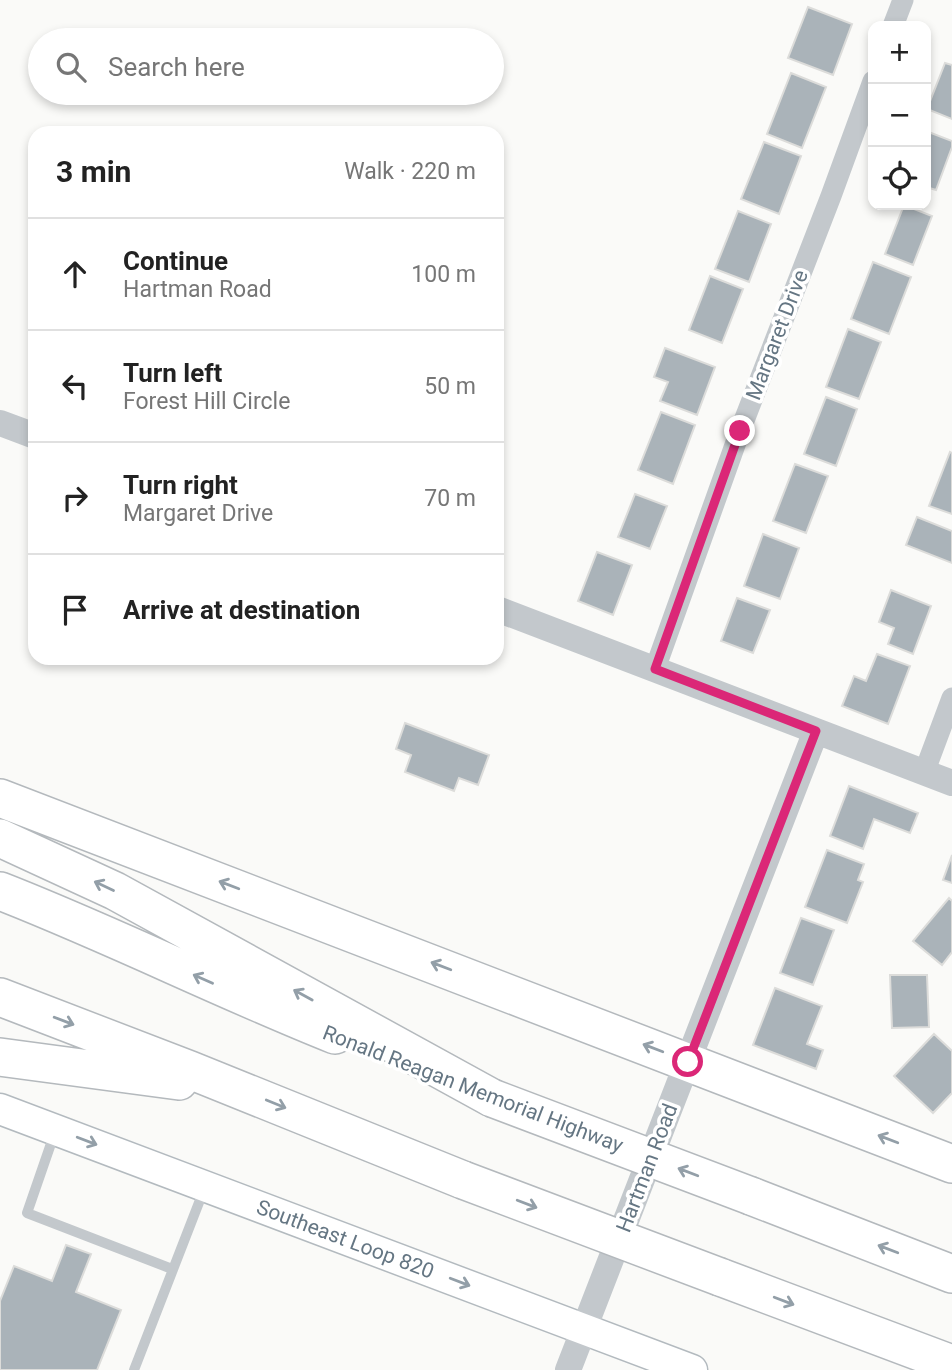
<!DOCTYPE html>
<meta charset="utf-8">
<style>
:root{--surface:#fff;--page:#f6f6f6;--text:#222;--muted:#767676;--line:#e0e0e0}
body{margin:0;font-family:Roboto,sans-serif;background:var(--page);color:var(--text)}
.controls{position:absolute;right:21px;top:21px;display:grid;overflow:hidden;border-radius:14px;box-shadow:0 4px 10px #0003}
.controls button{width:63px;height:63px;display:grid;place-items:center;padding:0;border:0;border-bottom:2px solid var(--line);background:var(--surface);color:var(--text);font:35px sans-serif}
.stop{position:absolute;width:21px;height:21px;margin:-16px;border:5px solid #db2777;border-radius:50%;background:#fff}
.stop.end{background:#db2777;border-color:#fff;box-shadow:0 2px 7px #0008}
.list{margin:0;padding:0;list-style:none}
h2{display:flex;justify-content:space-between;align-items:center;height:91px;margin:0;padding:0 28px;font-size:30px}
h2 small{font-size:23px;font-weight:400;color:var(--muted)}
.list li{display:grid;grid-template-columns:46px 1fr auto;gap:21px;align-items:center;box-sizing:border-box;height:112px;padding:0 28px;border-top:2px solid var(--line)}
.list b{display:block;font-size:26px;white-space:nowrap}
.list p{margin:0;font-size:23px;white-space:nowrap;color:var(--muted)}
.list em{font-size:23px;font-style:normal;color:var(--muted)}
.icon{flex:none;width:38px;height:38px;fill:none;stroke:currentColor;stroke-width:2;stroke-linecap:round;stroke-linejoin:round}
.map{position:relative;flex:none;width:952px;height:1370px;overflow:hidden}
.search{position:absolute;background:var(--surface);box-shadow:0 4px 10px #0003;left:28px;top:28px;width:476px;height:77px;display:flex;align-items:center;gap:18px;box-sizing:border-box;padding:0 24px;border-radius:38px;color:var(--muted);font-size:26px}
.panel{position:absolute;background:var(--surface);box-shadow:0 4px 10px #0003;left:28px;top:126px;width:476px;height:539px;border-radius:21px}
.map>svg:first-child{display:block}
.building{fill:#aab3b9;stroke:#dcdcda;stroke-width:2}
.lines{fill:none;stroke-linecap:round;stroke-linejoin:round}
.secondary-casing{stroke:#b3babf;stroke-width:33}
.motorway-casing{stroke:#b4b9bd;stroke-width:40}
.service{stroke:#c3c8cc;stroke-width:10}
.minor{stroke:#c3c8cc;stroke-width:21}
.tertiary{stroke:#c3c8cc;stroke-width:26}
.secondary{stroke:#fff;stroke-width:30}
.motorway{stroke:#fff;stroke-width:37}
.motorway-bridge-casing{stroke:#b4b9bd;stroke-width:40;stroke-linecap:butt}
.motorway-bridge{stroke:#fff;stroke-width:37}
.oneway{stroke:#939fa8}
.route{stroke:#db2777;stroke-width:9}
.labels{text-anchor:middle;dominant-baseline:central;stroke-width:7;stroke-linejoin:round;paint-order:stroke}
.street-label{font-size:21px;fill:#657683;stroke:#fff}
</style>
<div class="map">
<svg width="952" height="1370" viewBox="0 0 952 1370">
<rect width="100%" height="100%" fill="#fafaf8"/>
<path class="building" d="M808 7 852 24 833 75 788 58Z
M945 63 952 65V119L927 109Z
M791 73 826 87 802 148 767 134Z
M926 131 952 141V147L936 190 926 187Z
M764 142 801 156 779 214 741 199Z
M904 205 932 216 913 265 885 254Z
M738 211 771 224 749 282 715 269Z
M873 262 911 277 889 334 851 319Z
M710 276 743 289 722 343 689 330Z
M848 329 881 342 859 399 826 387Z
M665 348 715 367 697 415 660 401 668 382 654 377Z
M826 397 857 409 836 466 804 454Z
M661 412 695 425 673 484 638 470Z
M950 452 952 453V514L929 506Z
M795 464 828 476 806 533 773 521Z
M635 494 667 506 650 549 618 537Z
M917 517 952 531V563L906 545Z
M763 534 799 548 780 599 744 586Z
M597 552 632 565 613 615 578 601Z
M891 590 931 606 913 654 888 644 894 628 879 622Z
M737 598 770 610 753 653 721 641Z
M877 654 910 666 888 724 842 706 854 676 866 681Z
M405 723 489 755 478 785 459 778 454 791 405 772 411 755 396 749Z
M849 786 918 813 910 833 874 819 863 849 830 836Z
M827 850 864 864 858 880 863 882 847 923 805 907Z
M952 855V883L943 880Z
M949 898 952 901V952L942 965 913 941Z
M801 918 834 930 813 985 780 973Z
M890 975H927L929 1027 892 1028Z
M775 988 822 1006 807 1044 823 1050 816 1069 753 1045Z
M934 1034 952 1051V1093L933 1113 894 1076Z
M66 1245 91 1254 76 1292 121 1310 97 1370H0V1301L14 1266 52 1281Z"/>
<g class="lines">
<g class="secondary-casing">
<g id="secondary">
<path id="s1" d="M0 1109 692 1370"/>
</g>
</g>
<g class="motorway-casing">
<path id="motorway" d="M0 798 952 1164
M0 838 115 891 492 1098
M0 891C113 935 222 990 335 1035
M0 997 190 1070 463 1180
M0 1057 179 1081
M751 1196 952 1274
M720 1277 952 1364"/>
</g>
<path class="service" d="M55 1132 27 1213 172 1269
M134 1370 205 1187"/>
<path class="minor" d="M893 26 903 0
M655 669 740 431 831 196 873 81
M924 773 952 698"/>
<path class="tertiary" d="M0 423 35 436
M497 609 952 783
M568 1370 816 731"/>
<use href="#secondary" class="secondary"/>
<use href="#motorway" class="motorway"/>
<g class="motorway-bridge-casing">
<path id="motorway-bridge" d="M492 1098 751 1196
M463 1180 720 1277"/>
</g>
<use href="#motorway-bridge" class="motorway-bridge"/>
</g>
<defs><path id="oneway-shaft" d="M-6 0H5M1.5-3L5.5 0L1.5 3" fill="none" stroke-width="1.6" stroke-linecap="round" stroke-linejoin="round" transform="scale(1.75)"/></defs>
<g class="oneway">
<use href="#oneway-shaft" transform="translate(229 885) rotate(-159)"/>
<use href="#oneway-shaft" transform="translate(104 886) rotate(-155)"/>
<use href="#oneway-shaft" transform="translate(441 966) rotate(-159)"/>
<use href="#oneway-shaft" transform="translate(203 979) rotate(-156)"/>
<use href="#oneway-shaft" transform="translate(303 995) rotate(-151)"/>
<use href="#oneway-shaft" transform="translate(64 1021) rotate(21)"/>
<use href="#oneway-shaft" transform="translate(653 1048) rotate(-159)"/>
<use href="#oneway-shaft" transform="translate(276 1104) rotate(22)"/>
<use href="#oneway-shaft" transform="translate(888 1139) rotate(-159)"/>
<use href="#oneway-shaft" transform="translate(87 1141) rotate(21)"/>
<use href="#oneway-shaft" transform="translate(688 1172) rotate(-159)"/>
<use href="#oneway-shaft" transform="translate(527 1204) rotate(21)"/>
<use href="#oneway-shaft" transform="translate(888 1249) rotate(-159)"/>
<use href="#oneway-shaft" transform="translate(460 1282) rotate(21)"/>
<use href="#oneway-shaft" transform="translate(784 1301) rotate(21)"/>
</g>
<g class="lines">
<path class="route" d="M688 1062 816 731 655 669 740 431"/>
</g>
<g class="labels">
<g class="street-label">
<text transform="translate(777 335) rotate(-69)">Margaret Drive</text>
<text transform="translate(473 1089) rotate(21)">Ronald Reagan Memorial Highway</text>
<text transform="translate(647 1168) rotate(-69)">Hartman Road</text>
<text stroke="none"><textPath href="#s1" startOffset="369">Southeast Loop 820</textPath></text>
</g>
</g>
</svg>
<div class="controls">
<button>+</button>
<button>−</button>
<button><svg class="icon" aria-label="locate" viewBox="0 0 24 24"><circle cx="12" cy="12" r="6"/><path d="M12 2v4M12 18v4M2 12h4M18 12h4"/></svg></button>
</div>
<div class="stop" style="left:688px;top:1062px"></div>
<div class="stop end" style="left:740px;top:431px"></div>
<div class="search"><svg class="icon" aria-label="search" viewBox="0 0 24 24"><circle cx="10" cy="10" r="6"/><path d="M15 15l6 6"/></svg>Search here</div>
<section class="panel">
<h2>3 min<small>Walk · 220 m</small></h2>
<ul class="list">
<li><svg class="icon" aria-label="ahead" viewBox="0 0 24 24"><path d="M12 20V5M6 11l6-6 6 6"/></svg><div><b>Continue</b><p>Hartman Road</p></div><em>100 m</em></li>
<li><svg class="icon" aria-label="left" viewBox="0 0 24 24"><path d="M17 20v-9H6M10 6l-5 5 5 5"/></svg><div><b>Turn left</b><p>Forest Hill Circle</p></div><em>50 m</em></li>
<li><svg class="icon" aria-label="right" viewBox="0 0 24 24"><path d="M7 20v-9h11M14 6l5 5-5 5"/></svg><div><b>Turn right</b><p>Margaret Drive</p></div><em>70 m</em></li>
<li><svg class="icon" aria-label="arrive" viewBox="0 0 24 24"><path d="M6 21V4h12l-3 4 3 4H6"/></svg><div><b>Arrive at destination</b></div></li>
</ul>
</section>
</div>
